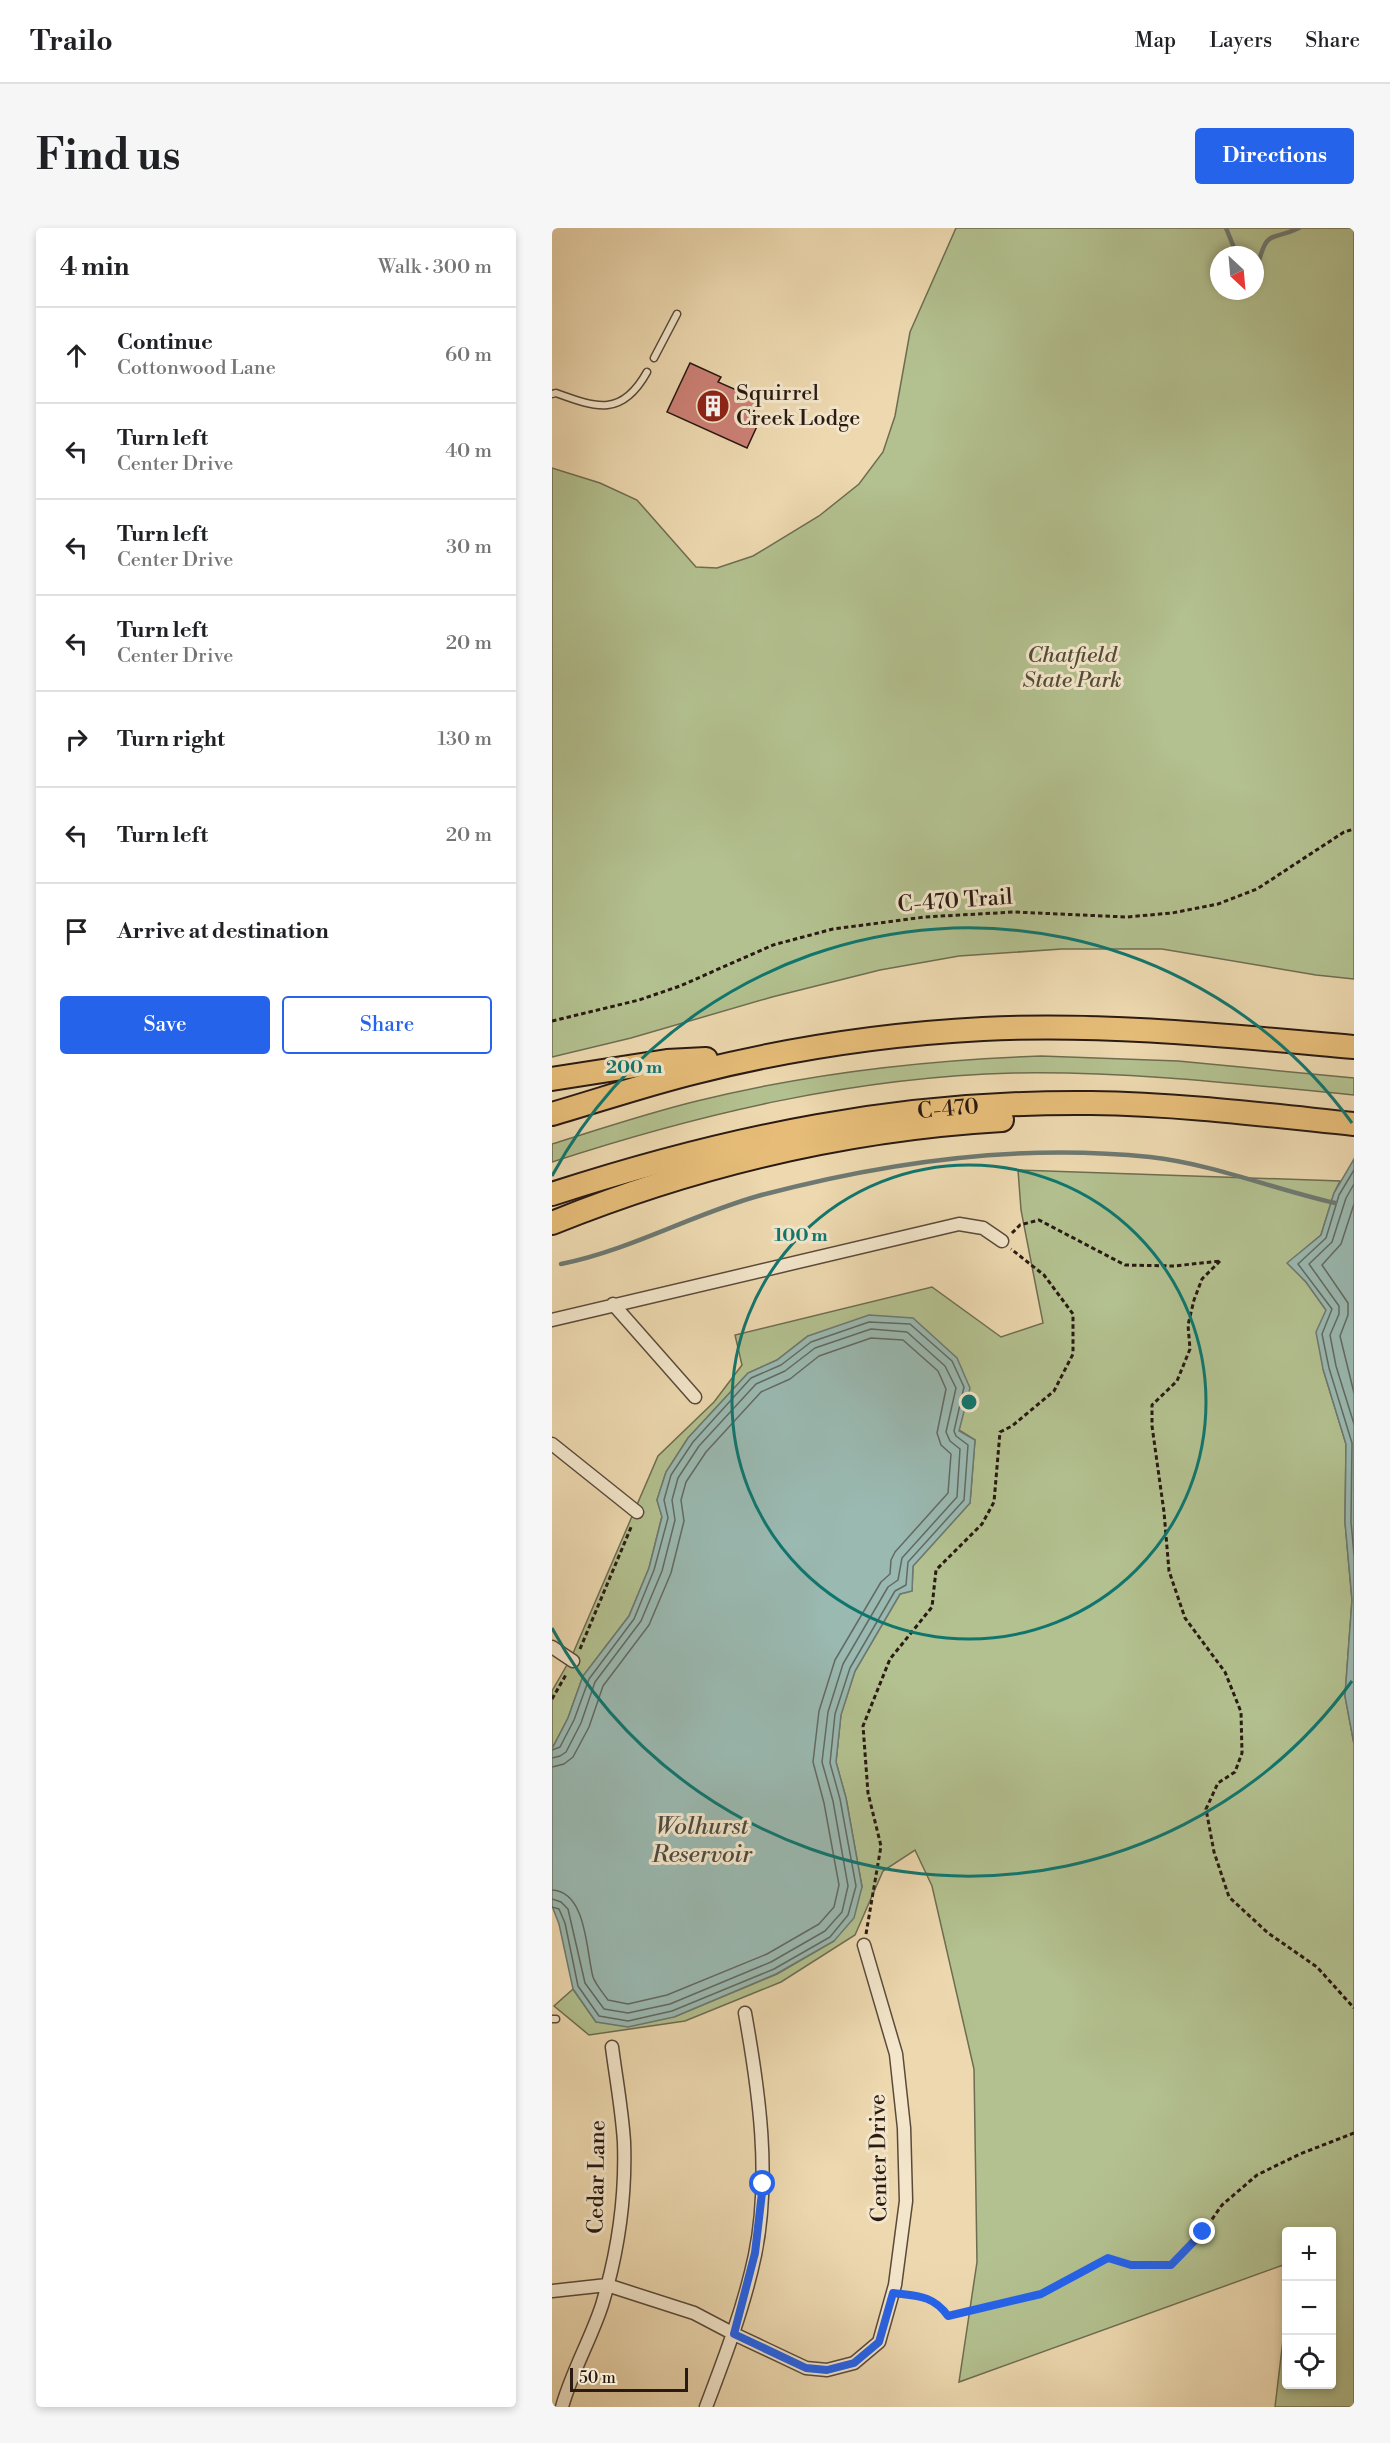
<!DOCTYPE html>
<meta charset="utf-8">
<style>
:root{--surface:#fff;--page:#f6f6f6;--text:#202124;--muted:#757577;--line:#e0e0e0;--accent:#2563eb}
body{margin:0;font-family:"Libre Bodoni",serif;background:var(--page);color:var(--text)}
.controls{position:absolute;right:18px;bottom:18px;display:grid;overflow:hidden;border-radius:6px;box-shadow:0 3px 9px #0003}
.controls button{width:54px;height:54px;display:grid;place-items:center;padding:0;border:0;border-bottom:2px solid var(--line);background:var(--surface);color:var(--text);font:30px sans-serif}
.compass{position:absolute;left:658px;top:18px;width:54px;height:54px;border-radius:50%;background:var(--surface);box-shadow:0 3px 9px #0003;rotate:154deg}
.scale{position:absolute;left:18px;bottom:15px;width:118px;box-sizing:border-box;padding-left:6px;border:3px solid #291a13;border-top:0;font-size:16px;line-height:21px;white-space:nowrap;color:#291a13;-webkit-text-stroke:4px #f3e6cb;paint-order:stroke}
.stop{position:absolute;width:18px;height:18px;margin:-14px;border:4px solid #2563eb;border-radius:50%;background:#fff}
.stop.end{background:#2563eb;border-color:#fff;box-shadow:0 2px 6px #0008}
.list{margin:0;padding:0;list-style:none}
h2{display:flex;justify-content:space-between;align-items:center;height:78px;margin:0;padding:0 24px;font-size:26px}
h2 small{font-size:20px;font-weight:400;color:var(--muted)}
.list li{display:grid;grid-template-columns:39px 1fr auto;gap:18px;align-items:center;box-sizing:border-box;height:96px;padding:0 24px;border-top:2px solid var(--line)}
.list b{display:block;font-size:22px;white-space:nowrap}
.list p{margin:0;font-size:20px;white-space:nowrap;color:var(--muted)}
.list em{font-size:20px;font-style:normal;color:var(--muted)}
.actions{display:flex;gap:12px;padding:18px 24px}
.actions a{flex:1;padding:14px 0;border:2px solid var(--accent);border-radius:6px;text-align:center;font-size:21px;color:var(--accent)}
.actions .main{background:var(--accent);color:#fff}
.icon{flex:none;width:33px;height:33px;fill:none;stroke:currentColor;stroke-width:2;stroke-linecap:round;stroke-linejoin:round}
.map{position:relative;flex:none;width:802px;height:2179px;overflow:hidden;border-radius:6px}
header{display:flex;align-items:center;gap:36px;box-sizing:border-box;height:84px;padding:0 30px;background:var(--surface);border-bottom:2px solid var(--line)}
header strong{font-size:28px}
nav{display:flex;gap:33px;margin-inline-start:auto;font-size:21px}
.intro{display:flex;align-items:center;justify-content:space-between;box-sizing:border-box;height:144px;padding:0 36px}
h1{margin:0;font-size:42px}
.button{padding:15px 27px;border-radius:6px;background:var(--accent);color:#fff;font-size:21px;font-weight:700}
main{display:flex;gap:36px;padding:0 36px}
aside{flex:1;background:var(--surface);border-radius:6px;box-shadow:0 3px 9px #0003}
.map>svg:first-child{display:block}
.green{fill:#b3c08f;stroke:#6e6d51;stroke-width:1.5;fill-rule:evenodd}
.water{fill:#9ab9b1;stroke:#6d7972;stroke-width:1.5}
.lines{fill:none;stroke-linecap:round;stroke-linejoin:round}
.shore{stroke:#626a62;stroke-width:1.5}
.stream{stroke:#6d7972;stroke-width:4.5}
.building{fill:#cc8176;stroke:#291a13;stroke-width:1.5}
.lane-casing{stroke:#5a4a3a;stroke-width:9}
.street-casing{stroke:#5a4a3a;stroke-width:15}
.highway-casing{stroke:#291a13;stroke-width:26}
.path{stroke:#291a13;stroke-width:3;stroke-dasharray:4.5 3;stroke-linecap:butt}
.lane{stroke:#f3e6cb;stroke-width:6}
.street{stroke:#f3e6cb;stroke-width:12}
.highway{stroke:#e6bc78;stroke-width:22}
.route{stroke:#2563eb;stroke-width:8}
.ring{fill:none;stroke:#0f766e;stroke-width:3}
.labels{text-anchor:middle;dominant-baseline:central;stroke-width:6;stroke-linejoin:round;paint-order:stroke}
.poi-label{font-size:22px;fill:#291a13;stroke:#f3e6cb;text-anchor:start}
.park-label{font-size:22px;font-style:italic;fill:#524c38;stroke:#f3e6cb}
.street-label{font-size:22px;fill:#291a13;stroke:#f3e6cb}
.water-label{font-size:24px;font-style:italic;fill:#4b4a42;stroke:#f3e6cb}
.centre{fill:#0f766e;stroke:#f3e6cb;stroke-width:3}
.ring-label{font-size:18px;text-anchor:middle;font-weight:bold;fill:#0f766e;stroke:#f3e6cb;stroke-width:6;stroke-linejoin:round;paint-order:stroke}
</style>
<header>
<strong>Trailo</strong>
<nav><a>Map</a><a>Layers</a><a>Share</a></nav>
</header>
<div class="intro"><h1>Find us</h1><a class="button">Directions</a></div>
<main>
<aside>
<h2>4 min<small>Walk · 300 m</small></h2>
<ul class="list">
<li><svg class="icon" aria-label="ahead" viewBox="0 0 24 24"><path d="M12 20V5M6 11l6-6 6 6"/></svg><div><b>Continue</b><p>Cottonwood Lane</p></div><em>60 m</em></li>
<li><svg class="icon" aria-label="left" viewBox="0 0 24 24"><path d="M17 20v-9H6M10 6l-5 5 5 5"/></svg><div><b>Turn left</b><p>Center Drive</p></div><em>40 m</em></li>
<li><svg class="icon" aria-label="left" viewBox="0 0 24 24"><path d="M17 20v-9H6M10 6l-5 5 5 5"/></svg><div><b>Turn left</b><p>Center Drive</p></div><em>30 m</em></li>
<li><svg class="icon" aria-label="left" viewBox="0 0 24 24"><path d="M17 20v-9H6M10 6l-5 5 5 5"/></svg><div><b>Turn left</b><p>Center Drive</p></div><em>20 m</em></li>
<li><svg class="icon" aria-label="right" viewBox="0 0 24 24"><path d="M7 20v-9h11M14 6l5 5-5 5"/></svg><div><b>Turn right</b></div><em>130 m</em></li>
<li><svg class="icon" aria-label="left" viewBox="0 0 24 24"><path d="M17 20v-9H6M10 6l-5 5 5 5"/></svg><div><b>Turn left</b></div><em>20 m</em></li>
<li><svg class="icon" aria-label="arrive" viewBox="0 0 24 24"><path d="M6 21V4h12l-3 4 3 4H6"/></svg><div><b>Arrive at destination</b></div></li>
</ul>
<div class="actions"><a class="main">Save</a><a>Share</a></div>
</aside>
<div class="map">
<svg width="802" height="2179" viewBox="0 0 802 2179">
<rect width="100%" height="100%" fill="#edd8af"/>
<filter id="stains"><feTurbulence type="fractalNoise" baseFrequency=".00333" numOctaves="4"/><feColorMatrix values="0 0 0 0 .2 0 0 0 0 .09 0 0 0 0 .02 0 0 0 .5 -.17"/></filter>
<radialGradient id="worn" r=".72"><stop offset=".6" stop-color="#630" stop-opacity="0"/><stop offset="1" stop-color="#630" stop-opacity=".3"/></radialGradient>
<path class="green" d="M404 0H802V751L764 747 610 721H510L407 728 328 742 220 769 79 810 0 829V240L48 255 85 272 144 339 165 340 201 328 267 288 307 256 331 224 343 188 358 104ZM667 27H703V63H667Z
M489 828 626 833 802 850V867C689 856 576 843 462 845 304 849 150 885 0 934V916C48 901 96 885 145 873 258 845 373 832 489 828Z
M466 942 788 953 782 965 769 1007 736 1035 754 1054 774 1082 771 1141 794 1216 793 1294 800 1372 793 1468 802 1516V2179H723L734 2087V2156H780V2004H734V2036L407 2154 425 2034 422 1841 380 1658 363 1622 331 1643 303 1707 229 1754 133 1793 37 1807 2 1778 21 1761 44 1794 122 1789 225 1746 282 1713 310 1659 294 1570 284 1534 289 1486 303 1443 348 1366 360 1363 361 1338 418 1275 423 1212 256 1108 225 1132 196 1145 136 1210 114 1244 105 1272 110 1288 97 1340 77 1388 31 1448 16 1490 0 1521V1463L19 1430 106 1228 162 1174 190 1137 183 1107 380 1059 449 1109 491 1095 469 982Z"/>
<path class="water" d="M802 931V1516L793 1468 800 1372 793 1294 794 1216 771 1141 764 1104 774 1082 754 1054 735 1035 769 1007 782 965Z
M317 1087 361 1090 405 1130 418 1160 407 1203 423 1212 418 1275 361 1338 360 1363 348 1366 303 1443 289 1487 284 1534 294 1570 310 1659 302 1690 282 1713 224 1746 122 1789 76 1799 44 1794 21 1761 7 1696 0 1678V1521L16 1490 31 1448 77 1388 97 1340 110 1289 105 1272 114 1244 136 1210 196 1145 225 1132 256 1108Z"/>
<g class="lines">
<path class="shore" d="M802 942 787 967 774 1010 746 1036 780 1081 770 1106 777 1140 800 1215 799 1294 802 1327
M802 956 794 970 780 1014 757 1036 787 1078V1086L778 1107 784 1138 802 1196
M802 976 789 1016 770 1037 796 1075V1087L788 1108 802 1165
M0 1522 8 1519 22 1492 37 1451 82 1391 102 1342 116 1290 112 1272 119 1247 141 1214 199 1150 229 1137 259 1114 317 1094 358 1096 400 1133 412 1159 402 1203 404 1208 416 1217 412 1272 356 1334 354 1357 343 1363 298 1440 283 1486 278 1535 288 1571 304 1658 296 1687 278 1709 222 1741 120 1783 76 1793 47 1788 26 1758 13 1695 7 1681 0 1679
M0 1530 8 1528 14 1524 29 1495 43 1454 89 1393 110 1343 123 1292 120 1272 126 1250 147 1218 204 1156 233 1143 263 1120 319 1101 355 1104 393 1138 404 1160 394 1204 398 1213 408 1221 405 1269 350 1330 346 1352 336 1359 291 1436 276 1484 270 1534 281 1573 296 1658 290 1684 273 1703 219 1734 118 1776 76 1785 52 1781 33 1755 16 1681 9 1674 0 1671
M0 1539 12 1536 21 1529 37 1499 51 1458 97 1397 119 1345 132 1293 129 1272 134 1254 154 1224 209 1164 238 1151 267 1128 319 1110 351 1112 386 1143 394 1161 385 1205 389 1217 399 1226 396 1265 343 1324 339 1332 338 1346 329 1354 283 1432 267 1483 261 1534 272 1575 287 1657 282 1679 267 1696 215 1726 115 1767 76 1776 56 1772C51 1765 44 1757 41 1749 34 1723 35 1664 0 1662"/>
<path class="stream" d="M674 0 685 27
M703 38 706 36C716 0 718 14 747 0
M9 1036C78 1022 139 987 206 968 333 934 466 915 598 929 661 936 721 961 783 975"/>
</g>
<path class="building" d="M138 135 169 149 166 154 207 172 198 192 206 196 195 220 115 184Z"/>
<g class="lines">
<g class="lane-casing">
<path id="lane" d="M102 130 125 86
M0 166 4 165C45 180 70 189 95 144
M0 1791H4"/>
</g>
<g class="street-casing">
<path id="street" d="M61 1076 143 1169
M0 1092 407 996 431 1000 450 1013
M0 1216 85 1284
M0 1419 21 1433
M0 2063 55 2057 142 2085 182 2106 254 2140 275 2142 302 2135 327 2114 343 2057 354 1973 352 1900 344 1826 312 1717
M10 2179C20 2143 39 2111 50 2077 66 2024 74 1969 72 1914 70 1882 64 1850 60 1819
M154 2179C173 2129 192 2079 203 2027 219 1948 207 1863 193 1785"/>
</g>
<g class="highway-casing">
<g id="highway">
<path d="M0 851 115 833 154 831"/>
<path d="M0 886C48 872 95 856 144 844 236 821 335 806 431 801 555 795 678 808 802 819"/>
<path id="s1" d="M0 966C179 908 350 873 539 875 627 876 715 887 802 896"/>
<path d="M0 995C144 937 295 901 450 892"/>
</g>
</g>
<path class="path" d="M0 793 87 772 128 758 221 717 281 701 373 689 462 684 575 689 620 685 666 676 705 661 792 604 802 601
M460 1005 468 997 487 992 573 1037 622 1038 668 1033
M668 1033 650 1051 642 1072 636 1097 638 1121 625 1153 600 1177V1198L612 1284 617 1343 633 1390 673 1444 689 1484 690 1525 683 1544 666 1555 654 1581 662 1624 677 1669 716 1705 765 1739 802 1780
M28 1421 80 1297
M0 1471 15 1445
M314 1706 329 1618 316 1565 311 1498 338 1431 380 1379 384 1342 430 1296 442 1274 448 1204 460 1198 502 1163 521 1126V1086L492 1047 459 1021
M355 2067C373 2069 386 2073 396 2088L489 2066 556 2030 579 2037H619L651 2004 670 1977 705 1947 748 1926 802 1905"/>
<use href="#lane" class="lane"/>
<use href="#street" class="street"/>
<use href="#highway" class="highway"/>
</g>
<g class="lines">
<path class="route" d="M211 1956 203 2025 182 2106 254 2140 275 2142 302 2135 327 2114 341 2065C365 2068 381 2067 396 2088L489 2066 556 2030 579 2037H619L651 2004"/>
</g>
<g class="ring">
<circle cx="417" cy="1174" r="237"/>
<path d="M800 1453A474 474 0 0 1 0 1400M0 948A474 474 0 0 1 800 895"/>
</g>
<defs>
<g id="building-disc" transform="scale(1.725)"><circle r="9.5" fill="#8f2418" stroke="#f3e6cb"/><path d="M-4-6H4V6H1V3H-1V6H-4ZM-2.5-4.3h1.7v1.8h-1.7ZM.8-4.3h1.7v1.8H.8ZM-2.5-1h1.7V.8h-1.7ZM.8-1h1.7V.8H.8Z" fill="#fff"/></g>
</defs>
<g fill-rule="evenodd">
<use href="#building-disc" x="161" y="178"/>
</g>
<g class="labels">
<g class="poi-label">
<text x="184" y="165">Squirrel<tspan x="184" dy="25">Creek Lodge</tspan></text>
</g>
<g class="park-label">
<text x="520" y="427">Chatfield<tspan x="520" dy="25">State Park</tspan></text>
</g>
<g class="street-label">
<text transform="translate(403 673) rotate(-4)">C-470 Trail</text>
<text stroke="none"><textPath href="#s1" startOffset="406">C-470</textPath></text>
<text transform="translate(327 1930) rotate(-91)">Center Drive</text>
<text transform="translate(45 1949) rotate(-89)">Cedar Lane</text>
</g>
<g class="water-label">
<text x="150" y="1599">Wolhurst<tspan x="150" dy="28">Reservoir</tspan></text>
</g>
</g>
<circle cx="417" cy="1174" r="9" class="centre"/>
<g class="ring-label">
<text x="82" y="845">200 m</text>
<text x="249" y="1013">100 m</text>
</g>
<rect width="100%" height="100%" filter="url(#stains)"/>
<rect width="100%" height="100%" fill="url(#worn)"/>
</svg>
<div class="controls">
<button>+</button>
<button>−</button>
<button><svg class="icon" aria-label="locate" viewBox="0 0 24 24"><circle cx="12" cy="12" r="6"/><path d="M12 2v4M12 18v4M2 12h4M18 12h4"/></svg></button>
</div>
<svg class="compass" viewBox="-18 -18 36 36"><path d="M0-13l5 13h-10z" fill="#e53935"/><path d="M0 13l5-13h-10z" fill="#757577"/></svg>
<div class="scale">50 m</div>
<div class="stop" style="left:211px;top:1956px"></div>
<div class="stop end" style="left:651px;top:2004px"></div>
</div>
</main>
